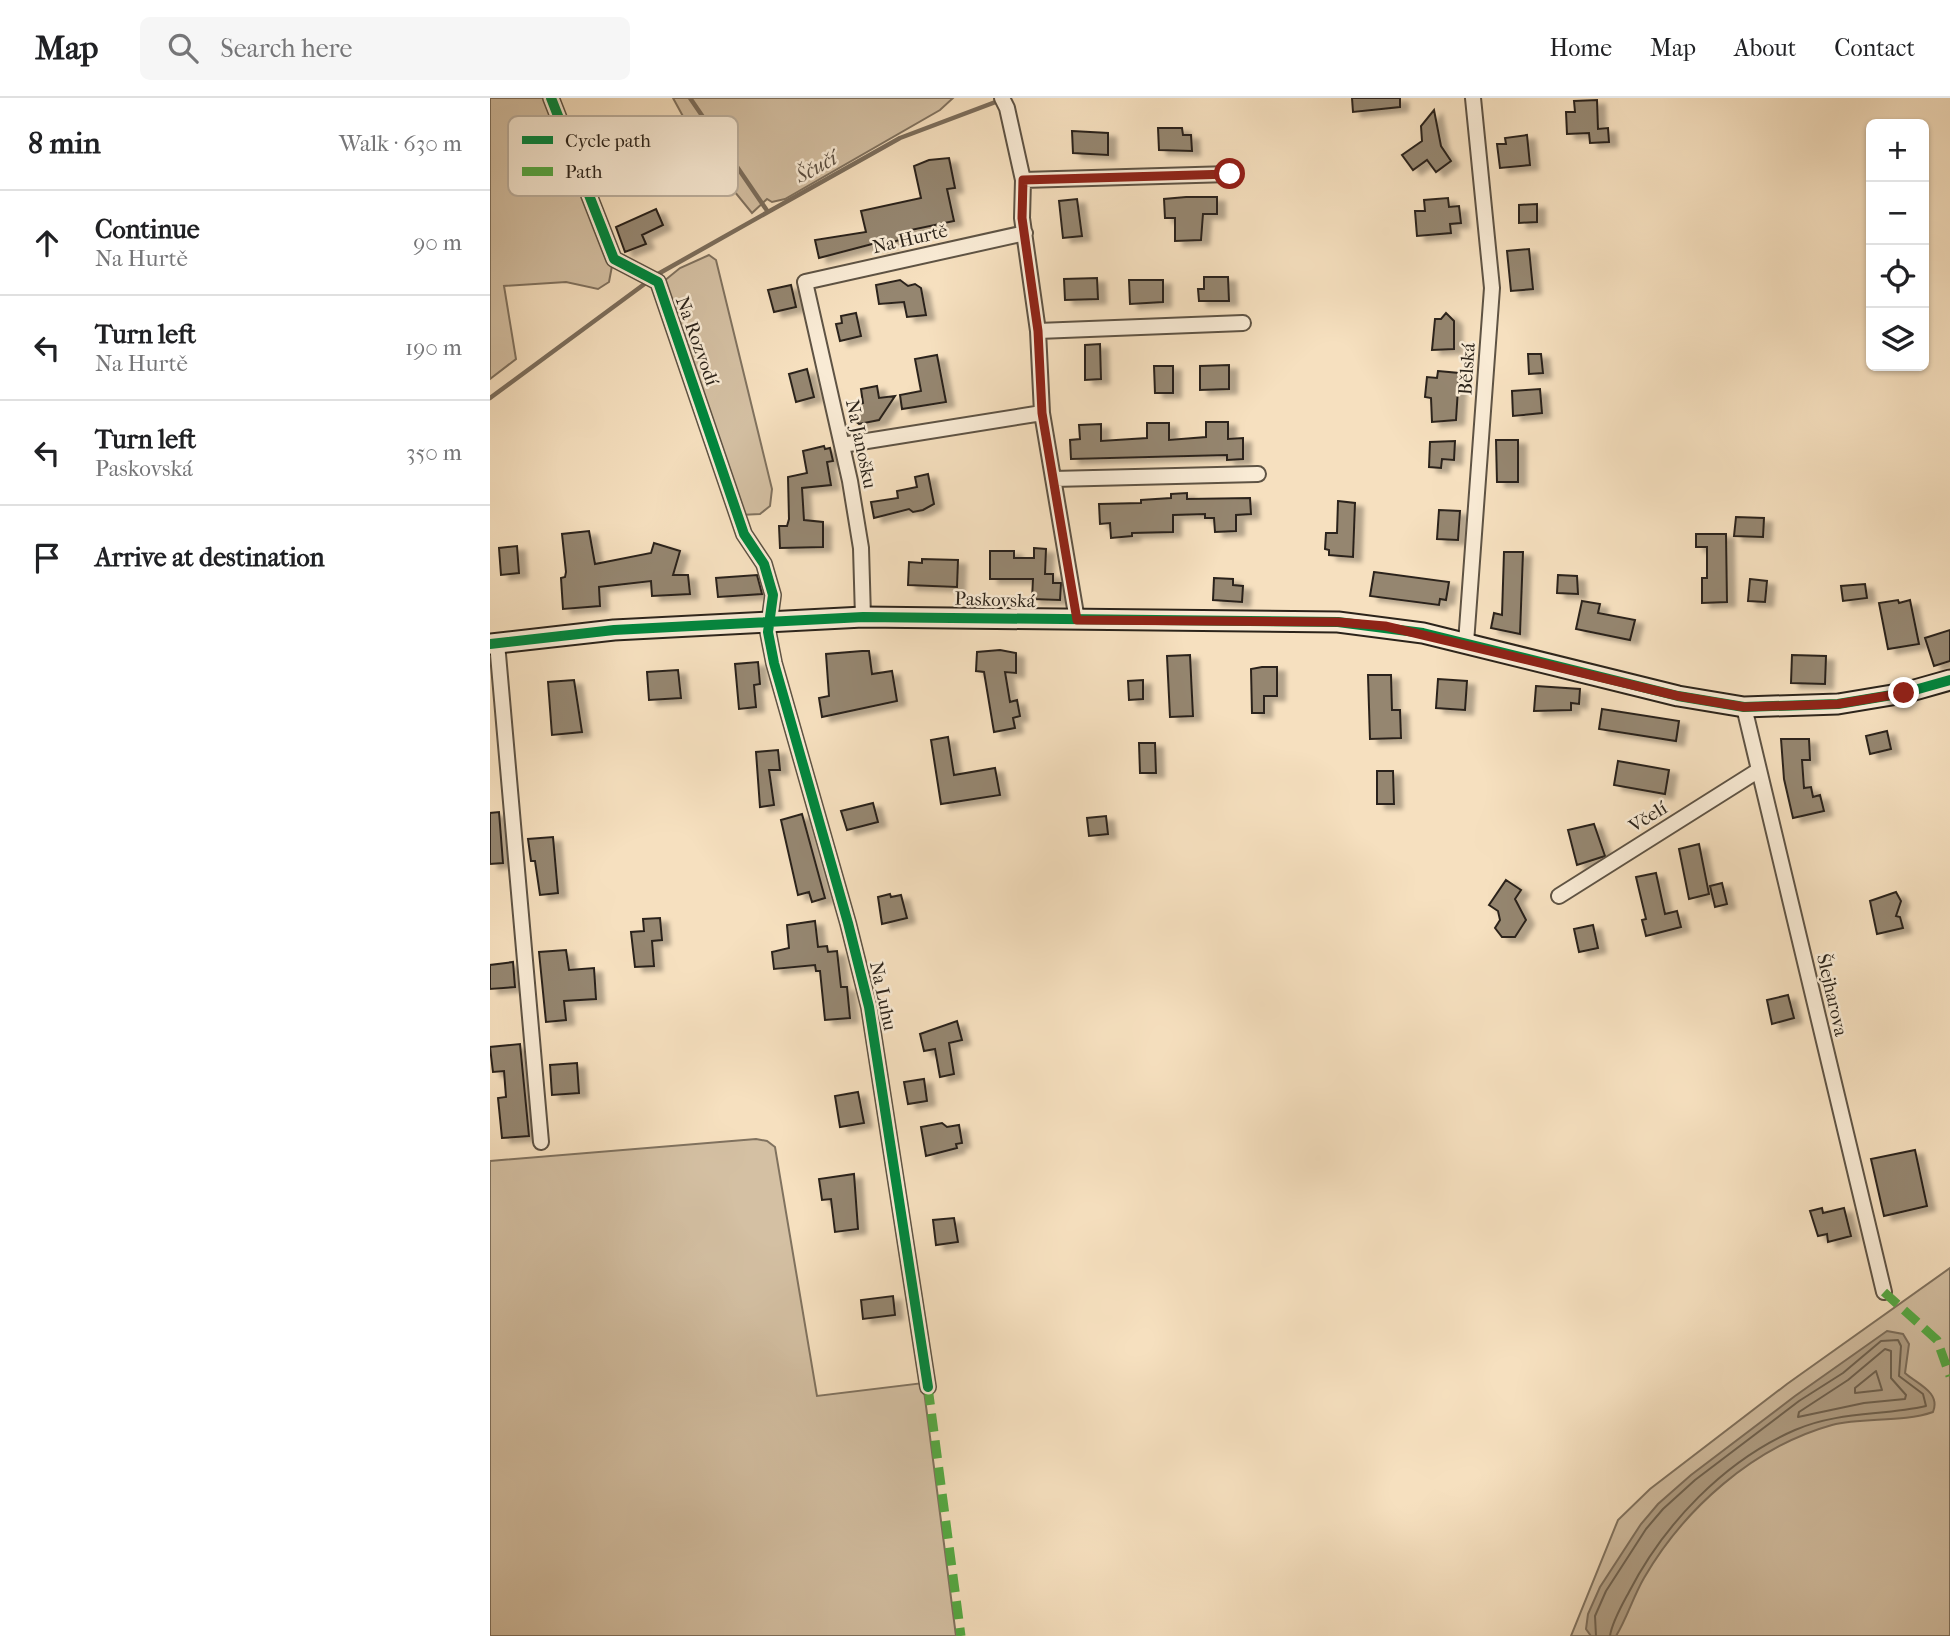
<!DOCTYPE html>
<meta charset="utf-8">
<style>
:root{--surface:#fff;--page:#f6f6f6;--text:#202124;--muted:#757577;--line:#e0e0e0}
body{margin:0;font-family:"IM FELL French Canon",serif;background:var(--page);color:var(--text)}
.controls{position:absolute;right:21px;top:21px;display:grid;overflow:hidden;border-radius:10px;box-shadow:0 2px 5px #0004}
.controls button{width:63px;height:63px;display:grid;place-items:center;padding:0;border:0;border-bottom:2px solid var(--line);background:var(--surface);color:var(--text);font:35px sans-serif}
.stop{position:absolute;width:21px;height:21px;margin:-16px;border:5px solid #8f2418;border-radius:50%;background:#fff}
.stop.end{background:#8f2418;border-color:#fff;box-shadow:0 2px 7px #0008}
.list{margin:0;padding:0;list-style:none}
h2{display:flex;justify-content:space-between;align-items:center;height:91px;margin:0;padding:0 28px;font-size:30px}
h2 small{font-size:23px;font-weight:400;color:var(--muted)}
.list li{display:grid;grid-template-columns:46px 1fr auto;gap:21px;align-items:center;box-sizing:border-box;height:105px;padding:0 28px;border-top:2px solid var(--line)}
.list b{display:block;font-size:26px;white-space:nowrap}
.list p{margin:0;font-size:23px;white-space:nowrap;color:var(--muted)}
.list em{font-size:23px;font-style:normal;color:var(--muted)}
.icon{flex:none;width:38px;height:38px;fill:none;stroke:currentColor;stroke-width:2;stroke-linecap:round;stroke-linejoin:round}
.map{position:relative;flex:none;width:1460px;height:1538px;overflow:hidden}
header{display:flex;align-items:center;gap:42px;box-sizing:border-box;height:98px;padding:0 35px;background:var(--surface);border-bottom:2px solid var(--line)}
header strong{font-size:33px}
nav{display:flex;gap:38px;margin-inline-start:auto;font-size:24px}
.search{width:490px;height:63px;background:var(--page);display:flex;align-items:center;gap:18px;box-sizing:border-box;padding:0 24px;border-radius:10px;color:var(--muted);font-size:26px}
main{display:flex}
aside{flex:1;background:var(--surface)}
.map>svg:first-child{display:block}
.green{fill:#d4c0a3;stroke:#80725f;stroke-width:2}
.water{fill:#b1a087;stroke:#7c6e5c;stroke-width:2}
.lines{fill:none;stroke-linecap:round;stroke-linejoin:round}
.shore{stroke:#6e6251;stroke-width:2}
.stream{stroke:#7c6e5c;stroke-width:4.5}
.building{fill:#958670;stroke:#2c241b;stroke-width:2;filter:url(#shadow)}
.street-casing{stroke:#5e5344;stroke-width:18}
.secondary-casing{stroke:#2c241b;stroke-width:23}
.street{stroke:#f9ebd5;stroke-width:14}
.secondary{stroke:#f9ebd5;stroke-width:19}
.quiet{stroke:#54aa43;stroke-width:9;stroke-dasharray:18 9;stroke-linecap:butt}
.cycleway-casing{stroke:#f9ebd5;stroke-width:15}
.cycleway{stroke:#00873e;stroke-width:10}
.route{stroke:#8f2418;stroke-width:9}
.labels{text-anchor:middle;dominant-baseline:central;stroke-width:5;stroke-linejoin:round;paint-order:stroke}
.street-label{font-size:19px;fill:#2c241b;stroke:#f9ebd5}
.water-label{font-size:21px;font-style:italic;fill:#5b4f41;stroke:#f9ebd5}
.key{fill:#f9ebd5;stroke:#bcaf9d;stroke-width:2}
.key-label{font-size:19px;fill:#2c241b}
</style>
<header>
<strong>Map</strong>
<div class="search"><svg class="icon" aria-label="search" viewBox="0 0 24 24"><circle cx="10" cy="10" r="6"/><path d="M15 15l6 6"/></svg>Search here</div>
<nav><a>Home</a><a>Map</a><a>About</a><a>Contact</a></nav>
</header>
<main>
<aside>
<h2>8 min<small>Walk · 630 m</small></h2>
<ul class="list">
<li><svg class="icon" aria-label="ahead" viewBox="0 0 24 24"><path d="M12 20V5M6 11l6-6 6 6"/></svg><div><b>Continue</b><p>Na Hurtě</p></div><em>90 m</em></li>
<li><svg class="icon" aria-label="left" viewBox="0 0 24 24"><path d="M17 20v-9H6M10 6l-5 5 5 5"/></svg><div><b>Turn left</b><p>Na Hurtě</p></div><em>190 m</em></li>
<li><svg class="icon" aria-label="left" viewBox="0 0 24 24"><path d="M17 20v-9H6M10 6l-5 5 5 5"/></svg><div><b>Turn left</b><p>Paskovská</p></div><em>350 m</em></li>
<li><svg class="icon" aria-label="arrive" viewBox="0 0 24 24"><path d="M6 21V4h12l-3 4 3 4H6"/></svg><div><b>Arrive at destination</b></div></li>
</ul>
</aside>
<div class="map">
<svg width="1460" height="1538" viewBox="0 0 1460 1538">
<defs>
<filter id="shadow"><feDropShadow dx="8" dy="4.5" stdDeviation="2" flood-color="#0004"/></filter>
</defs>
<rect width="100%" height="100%" fill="#f6e0bf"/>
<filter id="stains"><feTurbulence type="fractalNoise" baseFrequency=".00286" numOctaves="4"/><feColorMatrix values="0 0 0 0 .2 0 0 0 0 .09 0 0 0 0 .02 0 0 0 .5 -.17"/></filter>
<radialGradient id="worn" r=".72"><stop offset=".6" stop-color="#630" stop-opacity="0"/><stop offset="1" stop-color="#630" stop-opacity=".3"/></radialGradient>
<path class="green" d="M0 0H55L122 168 119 184 108 191 76 184 14 188 26 261 0 281Z
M183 0H463L450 12 295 101 282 104 277 101 262 115 213 55Z
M219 157 226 162 282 391 280 408 270 416 250 417 174 183 190 170Z
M266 1041 277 1043 285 1049 327 1298 433 1285 466 1538H0V1063Z
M1460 1170V1538H1081L1128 1422 1160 1391 1297 1286Z"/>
<path class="water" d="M1397 1233 1413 1236 1419 1246 1415 1275C1427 1286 1451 1294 1443 1314 1412 1325 1374 1319 1342 1327 1263 1349 1194 1411 1154 1480 1143 1499 1137 1520 1126 1538H1101L1096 1531 1098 1516 1110 1489 1151 1426 1168 1406 1201 1377 1305 1298Z"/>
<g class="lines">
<path class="shore" d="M1395 1251 1401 1253V1280L1416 1297 1415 1301 1374 1305 1308 1319 1309 1314 1358 1282Z
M1386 1273 1392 1292 1365 1295V1290Z
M1106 1538 1105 1518 1116 1493 1156 1431 1173 1411 1205 1382 1309 1303 1353 1275 1391 1243 1408 1242 1411 1248 1409 1278 1433 1296 1436 1308C1392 1318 1349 1313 1305 1332 1234 1363 1174 1426 1139 1494 1132 1507 1122 1524 1120 1538"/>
<path class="stream" d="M200 0 278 114 410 40 511 2
M0 300 168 176 278 114"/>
</g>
<path class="building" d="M862 0H910V9L863 14Z
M1107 2 1108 31 1118 30 1119 44 1100 45 1099 35 1077 36 1076 14H1085L1084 3Z
M944 12 951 48 961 63 946 74 937 62 923 72 912 57 932 43 931 28Z
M668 30H692L693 37H701L702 53 669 52Z
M582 33 618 35V57L583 55Z
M1037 37 1040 67 1010 70 1007 46H1016L1015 40Z
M459 60 465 90 457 91 464 123 416 133 417 138 410 140V142L387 148 386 145 329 160 325 142 376 134 371 113 431 100 424 68 439 62Z
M696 99H727V116H713L711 142 685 143V120H675L674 101Z
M958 100 959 109 969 108 971 125 960 126 961 135 927 138 925 113H935L934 102Z
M587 101 592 138 573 140 569 103Z
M1047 106V124L1029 125V107Z
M166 111 173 127 152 137 156 146 135 154 126 129Z
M1039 151 1043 191 1021 193 1017 153Z
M714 179H738L739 203H709L708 191H714Z
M607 180 608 201 575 202 574 181Z
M410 182 418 188 425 186 431 190 436 217 417 219 414 204 389 206 386 187Z
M639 182H673V204L640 206Z
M301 187 306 209 284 214 278 192Z
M366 215 371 238 350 243 346 226 352 225 351 218Z
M956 215 964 223V251L942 252 945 221H951Z
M610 246 611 281 595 282V247Z
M1038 256H1051L1053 275 1039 276Z
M447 257 456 304 412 311 410 297 431 293 425 261Z
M739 267V291L710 292V268Z
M664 268H683V295H665Z
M317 271 324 299 306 304 299 276Z
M948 273 969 275 966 322 942 324 941 300 935 299 937 279 947 280Z
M387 288 389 300 405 298 389 322 369 326 364 322 362 307 373 305 371 291Z
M1050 291 1052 315 1023 318 1022 293Z
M716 324H738V341L753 340V361L737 362V357L581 361 580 342 590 341 589 327 611 326V343L657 340V325H679V342L716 339Z
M1006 342H1028V384H1007Z
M965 343 964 362 952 361 951 370 939 369 940 344Z
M334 348 335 351 340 350 343 363 337 364 341 387 312 390 314 422 333 424V449L290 450 289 428H297L299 421 298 379 317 375 313 353Z
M438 376 444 406 433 412 423 414 419 411 384 420 381 404 408 400 407 393 427 389 425 379Z
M697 395V401L760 400 761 416 746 417V433L725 434 724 420H715V416L683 417V434L642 435V438L621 440 620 425 610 426 609 406 651 405V402L681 400V396Z
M848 403 865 405 863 459 839 457V452L835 451 836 435H847Z
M949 412 970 413 968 442 947 441Z
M1246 419 1274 420 1273 439 1244 438Z
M99 433 105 466 161 455 164 445 190 453 183 477H198L200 496 162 498 161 483 109 489 110 508 73 511 71 480 75 479 76 474 72 436Z
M1206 436H1236L1237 504 1212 505V480H1217V449H1206Z
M27 448 29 475 11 477 9 450Z
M544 450 556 451 555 476H563V485H571L570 502 542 501 543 481H500V453H524V460H544Z
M1014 454H1033L1030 536 1001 530 1004 515 1012 517Z
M432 461 468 462 467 489 418 487 419 464 432 465Z
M884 474 959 484 956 502 950 501 949 507 880 498Z
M267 477 272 496 228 499 226 480Z
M1068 477 1087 478 1088 496 1067 495Z
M724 480 743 481V487L753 488 752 504 723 502Z
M1260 481 1277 483 1275 504 1258 503Z
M1375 486 1377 500 1353 503 1351 488Z
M1408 502 1409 505 1420 502 1429 546 1398 551 1389 505Z
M1092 503 1110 506 1108 515 1145 522 1140 542 1086 531Z
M1460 532V563L1444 568 1435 540Z
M510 552 526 555V575L515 574 520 604 527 602 530 618 523 620 525 630 504 634 494 574 486 573 487 554Z
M372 553H379L382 576 402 573 407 603 332 619 329 600 339 598 336 556Z
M700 557 703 618 680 619 677 558Z
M1302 557 1336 558 1335 586 1301 585Z
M268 564 270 586 264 587 266 609 249 611 245 566Z
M772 569H787V598H774V615H762L761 571Z
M188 572 191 600 159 602 157 574Z
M878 577H901L902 612H910L911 640 880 641Z
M948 581 977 583 975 612 946 610Z
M84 582 92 634 62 637 58 584Z
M653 582V601L639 602 638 583Z
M1046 588 1090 591 1089 606 1081 605V612L1044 613Z
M1112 611 1189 623 1186 643 1109 631Z
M1397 633 1401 651 1380 656 1376 638Z
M458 639 464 677 505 670 510 697 451 706 441 642Z
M1291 641H1319L1320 662H1312L1314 690 1321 689 1323 699 1330 697 1334 713 1303 720 1294 681Z
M649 645H665L666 675H650Z
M288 652 290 672H279L284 707 270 709 266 654Z
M1128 663 1179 672 1175 696 1124 687Z
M887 673H903L904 706H887Z
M383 705 388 724 357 732 351 713Z
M9 714 13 765 0 766V715Z
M312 716 335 800 322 804 319 794 308 797 291 722Z
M616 718 618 736 599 738 597 720Z
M1104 726 1115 758 1087 767 1078 732Z
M63 739 68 795 50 797 45 763H41L38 741Z
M1209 746 1219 796 1199 801 1189 751Z
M1166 775 1175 816 1187 813 1191 829 1156 838 1152 822 1156 821 1146 779Z
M1016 782 1031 792 1025 801 1036 822 1025 839H1012L1005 830 1010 822 1008 813 999 807Z
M1232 785 1237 806 1225 809 1220 788Z
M1406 794 1411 803 1406 818 1410 819 1413 830 1387 836 1380 803Z
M400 796 401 799 411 797 417 820 392 826 388 799Z
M170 820 172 842 162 843 164 868 145 869 141 834 154 833 153 821Z
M325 823 328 849 337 848 338 854 347 853 351 889H357L360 920 335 922 330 873H326L325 867 284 871 282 854 299 850 297 827Z
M1103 827 1108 850 1089 854 1084 831Z
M76 852 79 872 104 870 106 901 74 903 76 922 56 924 49 854Z
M23 864 25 889 0 891V867Z
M1298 897 1304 920 1282 926 1277 902Z
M467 923 472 942 459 945 464 976 450 979 445 951 434 953 430 936Z
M30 946 39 1038 12 1040 8 1000 16 999 14 973 3 974 0 949Z
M87 965 89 995 62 997 60 967Z
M434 981 437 1003 418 1006 414 984Z
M368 994 374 1025 350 1029 345 998Z
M452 1025 457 1029 469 1027 472 1045 466 1046 467 1050 436 1058 431 1029Z
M1425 1052 1437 1108 1394 1118 1381 1061Z
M364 1076 368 1131 345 1134 341 1101 332 1102 329 1081Z
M1332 1110 1333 1115 1354 1110 1361 1138 1338 1144 1337 1136 1328 1138 1320 1113Z
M464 1120 468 1144 446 1147 443 1122Z
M403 1198 405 1217 373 1221 371 1202Z"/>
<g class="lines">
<g class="street-casing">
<path id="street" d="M61 0 124 161 168 184 254 436 274 466 283 497 278 534 284 565 358 825 379 909 438 1289
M512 0 517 10 533 82 532 120 548 233 552 315 587 522
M533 82 740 76
M548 233 753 225
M352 347 552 315
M563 381 768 376
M373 519 371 450 360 383 315 184 535 135
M7 545 51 1044
M976 545 1002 190 983 0
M1254 609 1394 1194
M1069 798 1269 672"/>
</g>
<g class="secondary-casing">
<path id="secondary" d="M0 546 124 532 373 519 848 524 933 535 1188 598 1254 609 1348 606 1414 595 1460 582"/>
</g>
<use href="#street" class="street"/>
<use href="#secondary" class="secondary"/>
<path class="quiet" d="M1394 1194 1447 1242 1460 1278
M438 1289 471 1538"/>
<g class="cycleway-casing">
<path id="cycleway" d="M61 0 124 161 168 184 254 436 274 466 283 497 278 534 284 565 358 825 379 909 438 1289
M0 546 124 532 373 519 848 524 933 535 1188 598 1254 609 1348 606 1414 595 1460 582"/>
</g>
<use href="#cycleway" class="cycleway"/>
</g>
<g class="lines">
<path class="route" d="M740 76 533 82 532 120 548 233 552 315 587 522 848 524 895 528 1188 598 1254 609 1348 606 1414 595"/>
</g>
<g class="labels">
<g class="street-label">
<text transform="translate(420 141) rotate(-13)">Na Hurtě</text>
<text transform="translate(207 243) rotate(70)">Na Rozvodí</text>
<text transform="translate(977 271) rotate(-86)">Bělská</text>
<text transform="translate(371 346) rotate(78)">Na Janošku</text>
<text transform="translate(505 502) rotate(2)">Paskovská</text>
<text transform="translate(1158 719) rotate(-32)">Včelí</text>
<text transform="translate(1342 897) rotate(77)">Šlejharova</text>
<text transform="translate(393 898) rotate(78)">Na Luhu</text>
</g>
<g class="water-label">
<text transform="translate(326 69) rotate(-29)">Ščučí</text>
</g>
</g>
<rect x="18" y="18" width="230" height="80" rx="10" class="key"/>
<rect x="32" y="38" width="31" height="8" fill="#00873e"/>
<rect x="32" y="69" width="31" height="9" fill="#54aa43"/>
<g class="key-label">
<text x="75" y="49">Cycle path</text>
<text x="75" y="80">Path</text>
</g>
<rect width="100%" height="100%" filter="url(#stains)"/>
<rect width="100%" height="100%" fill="url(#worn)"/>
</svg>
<div class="controls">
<button>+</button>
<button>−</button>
<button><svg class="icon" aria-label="locate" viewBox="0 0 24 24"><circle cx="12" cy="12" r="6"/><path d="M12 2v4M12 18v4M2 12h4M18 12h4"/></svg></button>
<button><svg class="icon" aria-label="layers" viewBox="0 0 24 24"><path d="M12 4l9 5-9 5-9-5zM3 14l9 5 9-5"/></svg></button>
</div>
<div class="stop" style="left:740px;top:76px"></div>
<div class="stop end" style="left:1414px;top:595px"></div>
</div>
</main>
